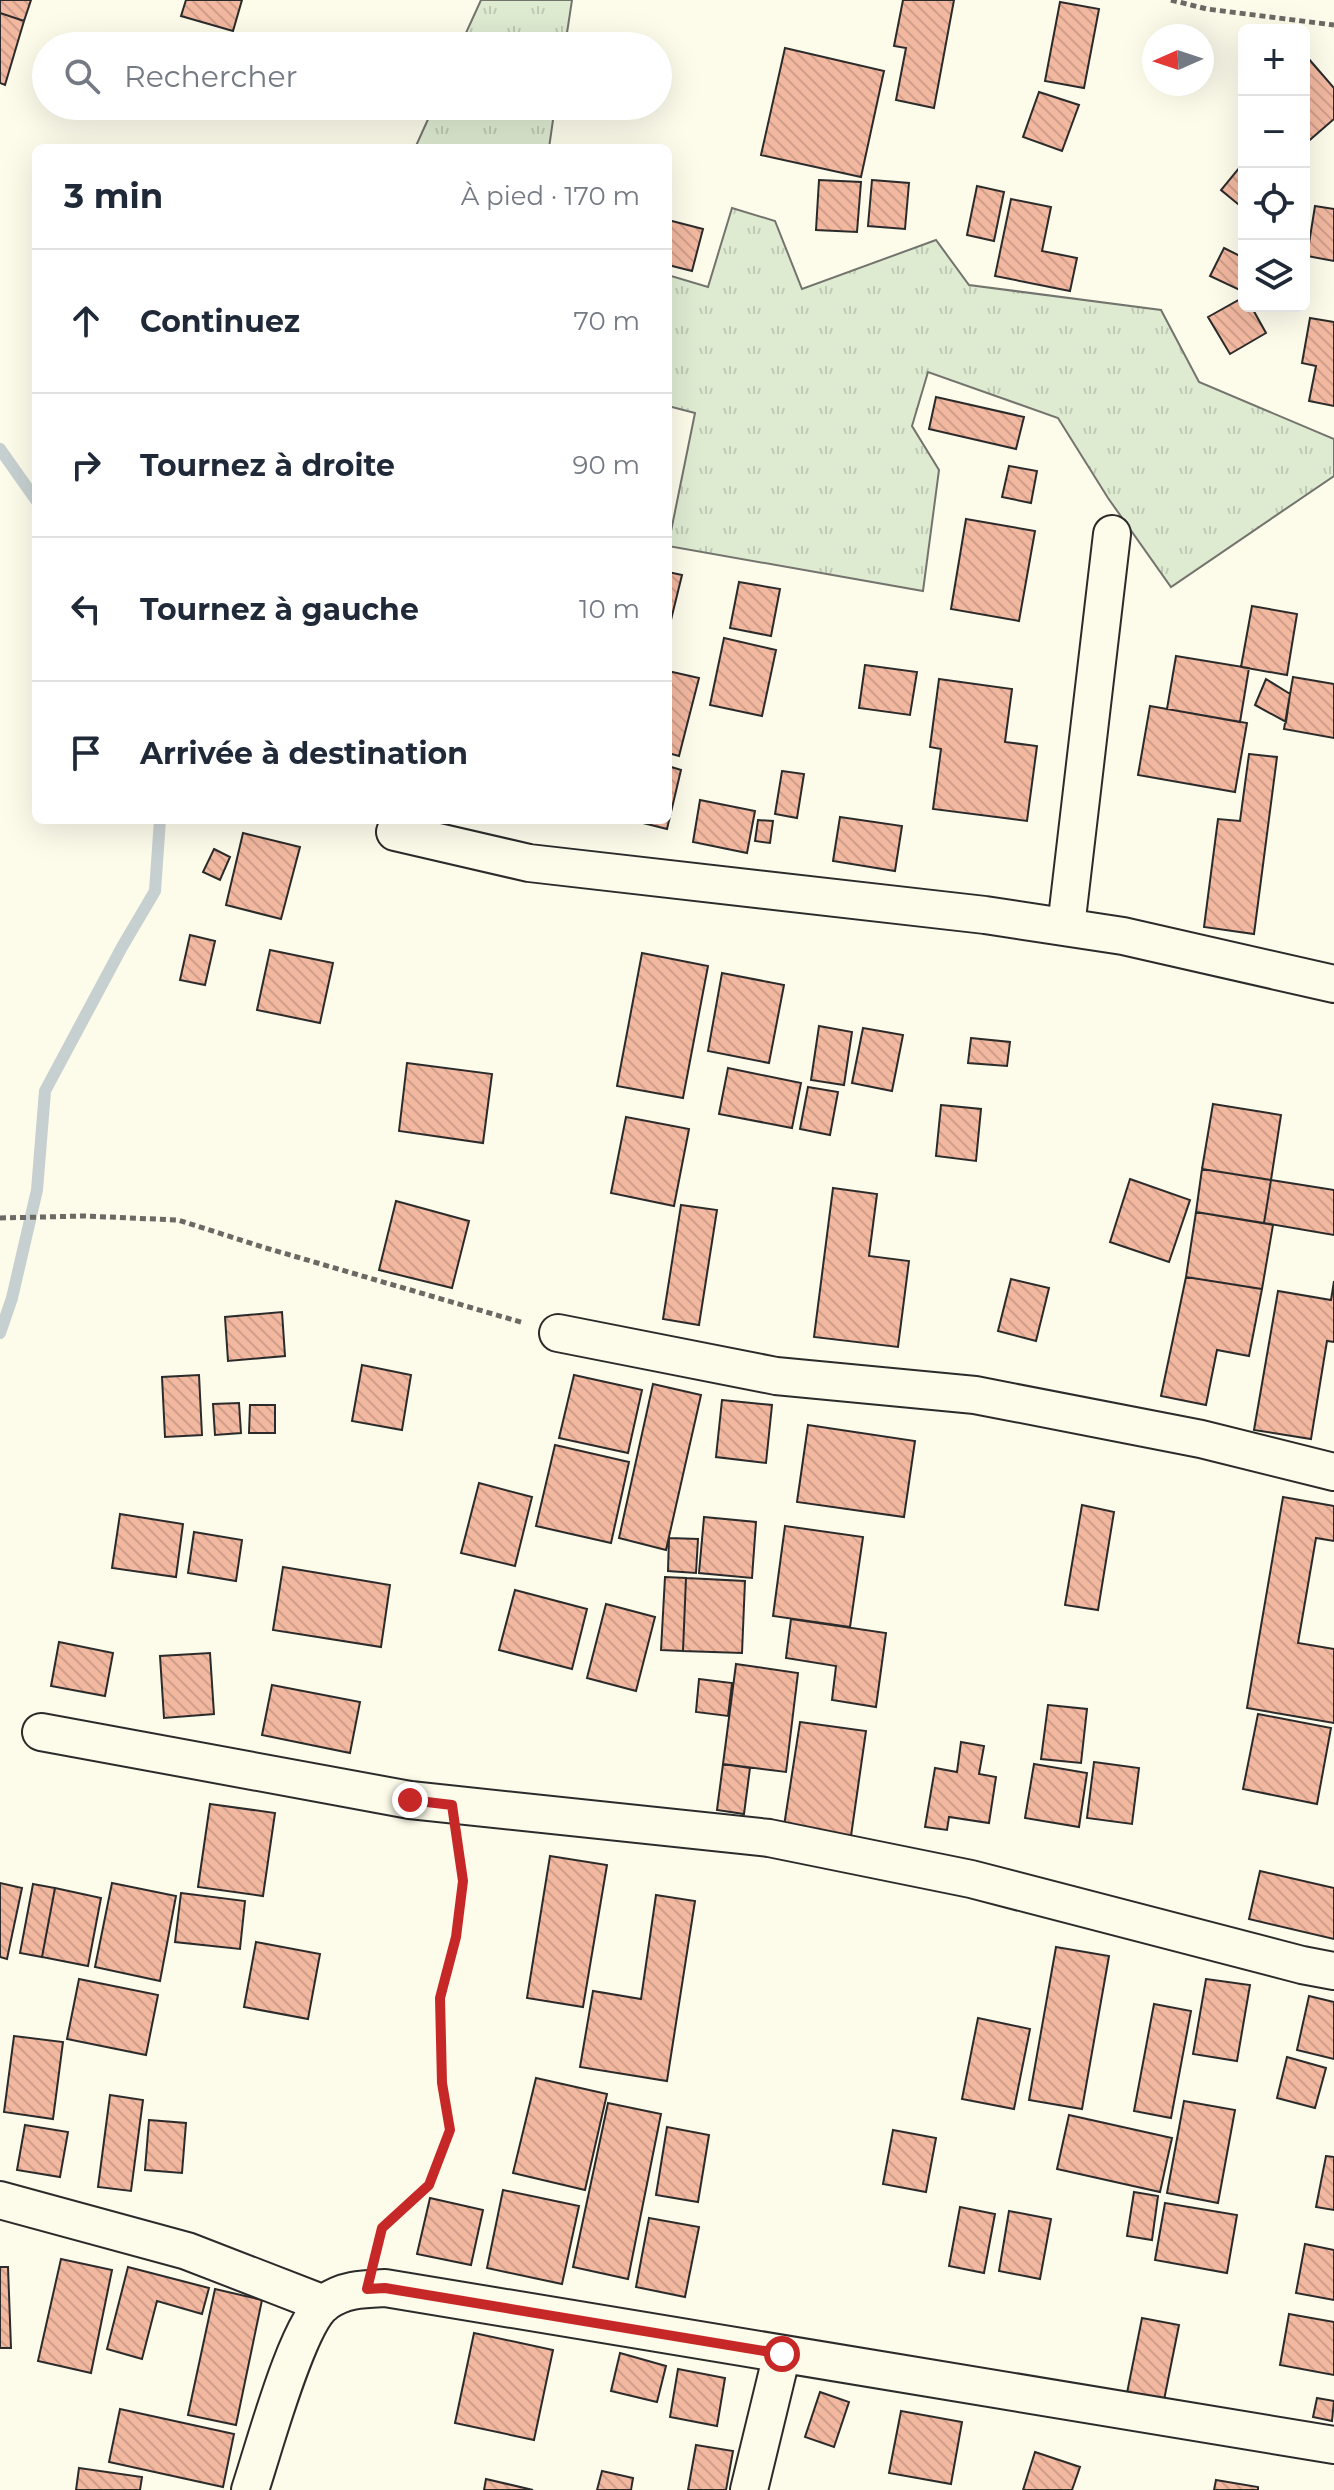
<!DOCTYPE html>
<html lang="fr">
<meta charset="utf-8">
<style>
:root{--surface:#fff;--page:#f6f6f7;--text:#1f2937;--muted:#747a83;--line:#e0e1e3}
body{margin:0;font-family:Montserrat,sans-serif;background:var(--page);color:var(--text)}
.controls{position:absolute;right:24px;top:24px;display:grid;overflow:hidden;border-radius:12px;box-shadow:0 8px 32px #0002}
.controls button{width:72px;height:72px;display:grid;place-items:center;padding:0;border:0;border-bottom:2px solid var(--line);background:var(--surface);color:var(--text);font:40px sans-serif}
.compass{position:absolute;left:1142px;top:24px;width:72px;height:72px;border-radius:50%;background:var(--surface);box-shadow:0 8px 32px #0002;rotate:267deg}
.stop{position:absolute;width:24px;height:24px;margin:-18px;border:6px solid #c62828;border-radius:50%;background:#fff}
.stop.end{background:#c62828;border-color:#fff;box-shadow:0 2px 8px #0008}
.list{margin:0;padding:0;list-style:none}
h2{display:flex;justify-content:space-between;align-items:center;height:104px;margin:0;padding:0 32px;font-size:34px}
h2 small{font-size:26px;font-weight:400;color:var(--muted)}
.list li{display:grid;grid-template-columns:52px 1fr auto;gap:24px;align-items:center;box-sizing:border-box;height:144px;padding:0 32px;border-top:2px solid var(--line)}
.list b{display:block;font-size:30px;white-space:nowrap}
.list em{font-size:26px;font-style:normal;color:var(--muted)}
.icon{flex:none;width:44px;height:44px;fill:none;stroke:currentColor;stroke-width:2;stroke-linecap:round;stroke-linejoin:round}
.map{position:relative;flex:none;width:1334px;height:2490px;overflow:hidden}
.search{position:absolute;background:var(--surface);box-shadow:0 8px 32px #0002;left:32px;top:32px;width:640px;height:88px;display:flex;align-items:center;gap:20px;box-sizing:border-box;padding:0 28px;border-radius:44px;color:var(--muted);font-size:30px}
.panel{position:absolute;background:var(--surface);box-shadow:0 8px 32px #0002;left:32px;top:144px;width:640px;height:680px;border-radius:12px}
.map>svg:first-child{display:block}
.grass{fill:url(#grass-tufts);stroke:#74746e;stroke-width:2}
.lines{fill:none;stroke-linecap:round;stroke-linejoin:round}
.stream{stroke:#c7d0d0;stroke-width:12}
.building{fill:url(#building-back-hatch);stroke:#2b2b2b;stroke-width:2}
.minor-casing{stroke:#2b2b2b;stroke-width:40}
.path{stroke:#6a6964;stroke-width:5;stroke-dasharray:6 4;stroke-linecap:butt}
.minor{stroke:#fdfbea;stroke-width:36}
.route{stroke:#c62828;stroke-width:10}
</style>
<div class="map">
<svg width="1334" height="2490" viewBox="0 0 1334 2490">
<defs>
<pattern id="grass-tufts" width="24" height="20" patternUnits="userSpaceOnUse" patternTransform="scale(2)"><rect width="24" height="20" fill="#deebd1"/><path d="M3 7l-1-3M5 7V3M7 7l1-3M15 17l-1-3M17 17v-4M19 17l1-3" fill="none" stroke="#bfcab4"/></pattern>
<pattern id="building-back-hatch" width="6" height="6" patternUnits="userSpaceOnUse" patternTransform="scale(2)"><rect width="6" height="6" fill="#f2b8a0"/><path d="M-1 5l2 2M0 0l6 6M5-1l2 2" fill="none" stroke="#d09e8a"/></pattern>
</defs>
<rect width="100%" height="100%" fill="#fdfbea"/>
<path class="grass" d="M481 0H572L565 46H460Z
M434 106H555L549 148H415Z
M732 208 775 221 802 289 936 240 969 285 1161 310 1199 382 1334 439V476L1171 587 1108 498 1058 418 928 372 912 426 939 470 923 591 668 546 695 413 668 406V275L708 287Z"/>
<g class="lines">
<path class="stream" d="M0 449 36 500
M0 1333 12 1298 37 1190 45 1091 122 947 155 891 160 820"/>
</g>
<path class="building" d="M0 0H31L24 21 0 13Z
M186 0H242L233 31 181 16Z
M903 0H954L934 108 896 100 906 48 894 46Z
M1060 2 1099 9 1084 88 1045 81Z
M0 13 24 21 5 85 0 83Z
M785 48 884 71 861 177 761 155Z
M1308 58 1334 88V119L1304 145V61Z
M1039 92 1079 105 1062 151 1023 137Z
M1244 162V209L1221 190Z
M819 180 861 182 857 232 816 230Z
M872 180 909 183 905 229 868 226Z
M977 186 1004 192 994 241 967 235Z
M1011 199 1051 207 1042 251 1077 258 1070 291 995 276Z
M1315 206 1334 209V261L1307 256Z
M668 220 703 229 692 271 668 265Z
M1224 248 1244 258V292L1210 276Z
M1244 297V306H1251L1266 333 1230 354 1208 317Z
M1310 318 1334 322V406L1309 401 1316 366 1302 363Z
M936 397 1024 417 1016 449 929 429Z
M1009 466 1037 471 1031 503 1002 497Z
M966 519 1035 531 1019 621 951 609Z
M668 572 682 575 669 628H668Z
M739 582 780 589 771 636 730 628Z
M1252 606 1297 614 1287 675 1241 667Z
M724 638 776 650 762 716 710 705Z
M1176 656 1249 668 1240 722 1167 709Z
M865 665 917 672 910 715 859 708Z
M668 671 699 678 679 756 668 753Z
M1293 677 1334 684V738L1284 729Z
M939 679 1012 689 1005 742 1037 746 1027 821 933 809 941 749 930 747Z
M1266 679 1290 694 1286 722 1255 705Z
M1150 706 1247 723 1235 792 1138 775Z
M1249 754 1277 757 1254 934 1204 927 1218 819 1240 821Z
M668 766 681 770 667 829 631 820H668Z
M782 771 804 774 797 818 775 814Z
M700 800 755 811 747 853 693 842Z
M840 817 902 826 895 871 833 861Z
M758 820 773 821 770 843 755 841Z
M243 833 300 847 281 919 226 905Z
M214 849 230 857 220 880 203 872Z
M190 935 215 941 205 985 180 980Z
M270 950 333 963 320 1023 257 1010Z
M642 953 708 966 683 1098 617 1086Z
M722 973 784 985 769 1063 708 1051Z
M819 1026 852 1032 844 1085 811 1080Z
M863 1028 903 1035 892 1091 852 1083Z
M971 1038 1010 1042 1007 1066 968 1063Z
M407 1063 492 1074 483 1143 399 1131Z
M728 1068 801 1083 792 1128 719 1114Z
M808 1087 838 1092 830 1135 800 1129Z
M1213 1104 1281 1115 1271 1180 1202 1169Z
M941 1105 981 1109 976 1161 936 1156Z
M626 1117 689 1129 674 1206 611 1193Z
M1202 1169 1271 1180 1264 1223 1196 1212Z
M1130 1179 1190 1200 1169 1262 1110 1242Z
M1271 1180 1334 1190V1235L1264 1223Z
M833 1188 877 1194 869 1256 909 1261 898 1347 814 1337Z
M396 1201 469 1221 452 1288 379 1270Z
M681 1205 717 1210 699 1325 663 1319Z
M1196 1212 1273 1225 1262 1289 1186 1277Z
M1186 1277 1262 1289 1249 1356 1217 1350 1206 1405 1161 1396Z
M1011 1279 1049 1288 1036 1341 998 1331Z
M1334 1281V1342L1327 1341 1311 1439 1254 1430 1278 1291 1331 1300Z
M282 1312 285 1356 228 1361 225 1317Z
M362 1365 411 1375 402 1430 352 1421Z
M199 1375 202 1435 165 1437 162 1377Z
M574 1375 642 1390 628 1453 559 1438Z
M653 1384 701 1395 666 1550 619 1538Z
M722 1400 772 1405 766 1463 716 1457Z
M239 1403 241 1433 215 1435 213 1404Z
M250 1405H275V1433H249Z
M808 1425 915 1441 904 1517 797 1502Z
M555 1445 629 1462 611 1543 536 1526Z
M479 1483 532 1497 515 1566 461 1553Z
M1283 1497 1334 1506V1541L1316 1538 1298 1643 1334 1649V1723L1247 1708Z
M1082 1505 1114 1512 1098 1610 1065 1605Z
M120 1514 183 1524 176 1577 112 1568Z
M704 1517 756 1522 752 1578 699 1573Z
M785 1526 863 1537 850 1627 773 1616Z
M194 1532 242 1540 236 1581 188 1573Z
M669 1538 698 1539 696 1573 668 1571Z
M283 1567 390 1585 381 1647 273 1630Z
M665 1577 686 1578 683 1651 661 1650Z
M686 1578 745 1581 742 1653 683 1651Z
M515 1590 587 1609 572 1669 499 1650Z
M606 1604 655 1617 636 1691 587 1678Z
M791 1619 886 1633 876 1707 832 1700 836 1666 786 1658Z
M59 1642 113 1653 105 1696 51 1686Z
M210 1653 214 1714 164 1718 160 1656Z
M736 1664 798 1673 786 1772 723 1764Z
M699 1679 732 1683 728 1716 696 1712Z
M272 1685 360 1702 350 1753 262 1735Z
M1048 1705 1087 1709 1081 1763 1041 1759Z
M1258 1714 1331 1728 1317 1804 1243 1789Z
M800 1722 866 1731 851 1836 784 1826Z
M961 1742 984 1746 979 1774 996 1777 989 1823 949 1817 947 1830 925 1827 935 1768 957 1772Z
M1094 1762 1139 1768 1132 1824 1087 1818Z
M723 1764 750 1768 744 1814 717 1810Z
M1034 1764 1087 1773 1079 1827 1025 1818Z
M210 1804 275 1813 263 1896 198 1887Z
M550 1856 607 1865 583 2007 527 1998Z
M1260 1871 1334 1888V1939L1249 1919Z
M0 1883 22 1888 7 1959 0 1957Z
M112 1883 176 1896 160 1981 95 1967Z
M33 1884 55 1888 42 1957 20 1953Z
M55 1888 101 1898 88 1966 42 1957Z
M181 1893 245 1901 240 1949 175 1942Z
M656 1895 695 1901 667 2081 580 2067 593 1991 641 1999Z
M256 1942 320 1954 308 2019 244 2007Z
M1056 1947 1109 1956 1082 2109 1029 2100Z
M79 1979 158 1995 146 2055 67 2039Z
M1206 1979 1250 1985 1237 2061 1193 2054Z
M1309 1996 1334 2002V2059L1297 2050Z
M1154 2004 1191 2011 1171 2118 1134 2111Z
M978 2018 1030 2029 1014 2109 962 2099Z
M14 2036 63 2042 53 2119 4 2112Z
M1287 2057 1326 2068 1315 2108 1277 2098Z
M536 2078 607 2094 585 2190 513 2173Z
M110 2095 143 2100 131 2191 98 2187Z
M1184 2101 1235 2110 1218 2203 1167 2193Z
M608 2103 661 2114 628 2279 573 2267Z
M1069 2115 1172 2138 1160 2192 1057 2169Z
M149 2120 186 2123 182 2173 145 2170Z
M25 2125 68 2132 60 2177 17 2170Z
M667 2127 709 2135 698 2202 656 2195Z
M893 2130 936 2138 926 2192 883 2184Z
M1326 2156 1334 2157V2210L1316 2207Z
M503 2190 579 2206 562 2284 487 2268Z
M1134 2192 1158 2196 1152 2240 1127 2236Z
M430 2198 483 2210 471 2265 417 2254Z
M1165 2203 1237 2215 1227 2273 1155 2260Z
M960 2207 995 2214 984 2273 949 2266Z
M1009 2211 1051 2219 1040 2279 999 2271Z
M649 2218 699 2227 685 2297 636 2287Z
M1305 2244 1334 2250V2300L1296 2293Z
M61 2259 112 2270 91 2373 38 2361Z
M0 2267H8L11 2348H0Z
M128 2267 209 2288 202 2314 157 2301 142 2359 107 2349Z
M215 2289 262 2300 236 2425 188 2415Z
M1289 2314 1334 2322V2375L1280 2365Z
M1142 2318 1179 2325 1163 2405 1126 2398Z
M474 2333 553 2350 534 2440 455 2423Z
M620 2353 666 2366 657 2402 611 2391Z
M678 2369 725 2378 717 2426 670 2417Z
M820 2392 849 2402 834 2447 805 2437Z
M1317 2398 1334 2401 1332 2421 1313 2417Z
M120 2409 234 2434 223 2487 109 2462Z
M901 2411 962 2422 951 2484 889 2473Z
M696 2445 733 2451 726 2490H688Z
M1035 2452 1080 2467 1072 2490H1023Z
M79 2468 142 2477 140 2490H76Z
M602 2471 633 2478 631 2490H597Z
M486 2479 533 2490H484Z
M1216 2480 1258 2487V2490H1214Z"/>
<g class="lines">
<g class="minor-casing">
<path id="minor" d="M395 832 529 863 985 915 1123 936 1334 984
M1066 927 1112 534
M558 1333 776 1376 975 1395 1201 1439 1334 1472
M41 1732 410 1800 769 1838 971 1879 1302 1965 1334 1971
M0 2200 187 2251 324 2304
M250 2490C263 2452 297 2322 326 2302 345 2289 363 2289 385 2288L1334 2445
M749 2490 782 2354"/>
</g>
<path class="path" d="M1171 0 1207 9 1334 25
M0 1218 84 1216 178 1220 266 1248 524 1323
M376 2253 382 2228 429 2185 450 2130 442 2083 440 1998 456 1937 463 1881 458 1843"/>
<use href="#minor" class="minor"/>
</g>
<g class="lines">
<path class="route" d="M410 1800 452 1805 463 1881 456 1937 440 1998 442 2083 450 2130 429 2185 382 2228 367 2289 385 2288 782 2354"/>
</g>
</svg>
<div class="controls">
<button>+</button>
<button>−</button>
<button><svg class="icon" aria-label="locate" viewBox="0 0 24 24"><circle cx="12" cy="12" r="6"/><path d="M12 2v4M12 18v4M2 12h4M18 12h4"/></svg></button>
<button><svg class="icon" aria-label="layers" viewBox="0 0 24 24"><path d="M12 4l9 5-9 5-9-5zM3 14l9 5 9-5"/></svg></button>
</div>
<svg class="compass" viewBox="-18 -18 36 36"><path d="M0-13l5 13h-10z" fill="#e53935"/><path d="M0 13l5-13h-10z" fill="#747a83"/></svg>
<div class="stop" style="left:782px;top:2354px"></div>
<div class="stop end" style="left:410px;top:1800px"></div>
<div class="search"><svg class="icon" aria-label="search" viewBox="0 0 24 24"><circle cx="10" cy="10" r="6"/><path d="M15 15l6 6"/></svg>Rechercher</div>
<section class="panel">
<h2>3 min<small>À pied · 170 m</small></h2>
<ul class="list">
<li><svg class="icon" aria-label="ahead" viewBox="0 0 24 24"><path d="M12 20V5M6 11l6-6 6 6"/></svg><div><b>Continuez</b></div><em>70 m</em></li>
<li><svg class="icon" aria-label="right" viewBox="0 0 24 24"><path d="M7 20v-9h11M14 6l5 5-5 5"/></svg><div><b>Tournez à droite</b></div><em>90 m</em></li>
<li><svg class="icon" aria-label="left" viewBox="0 0 24 24"><path d="M17 20v-9H6M10 6l-5 5 5 5"/></svg><div><b>Tournez à gauche</b></div><em>10 m</em></li>
<li><svg class="icon" aria-label="arrive" viewBox="0 0 24 24"><path d="M6 21V4h12l-3 4 3 4H6"/></svg><div><b>Arrivée à destination</b></div></li>
</ul>
</section>
</div>
